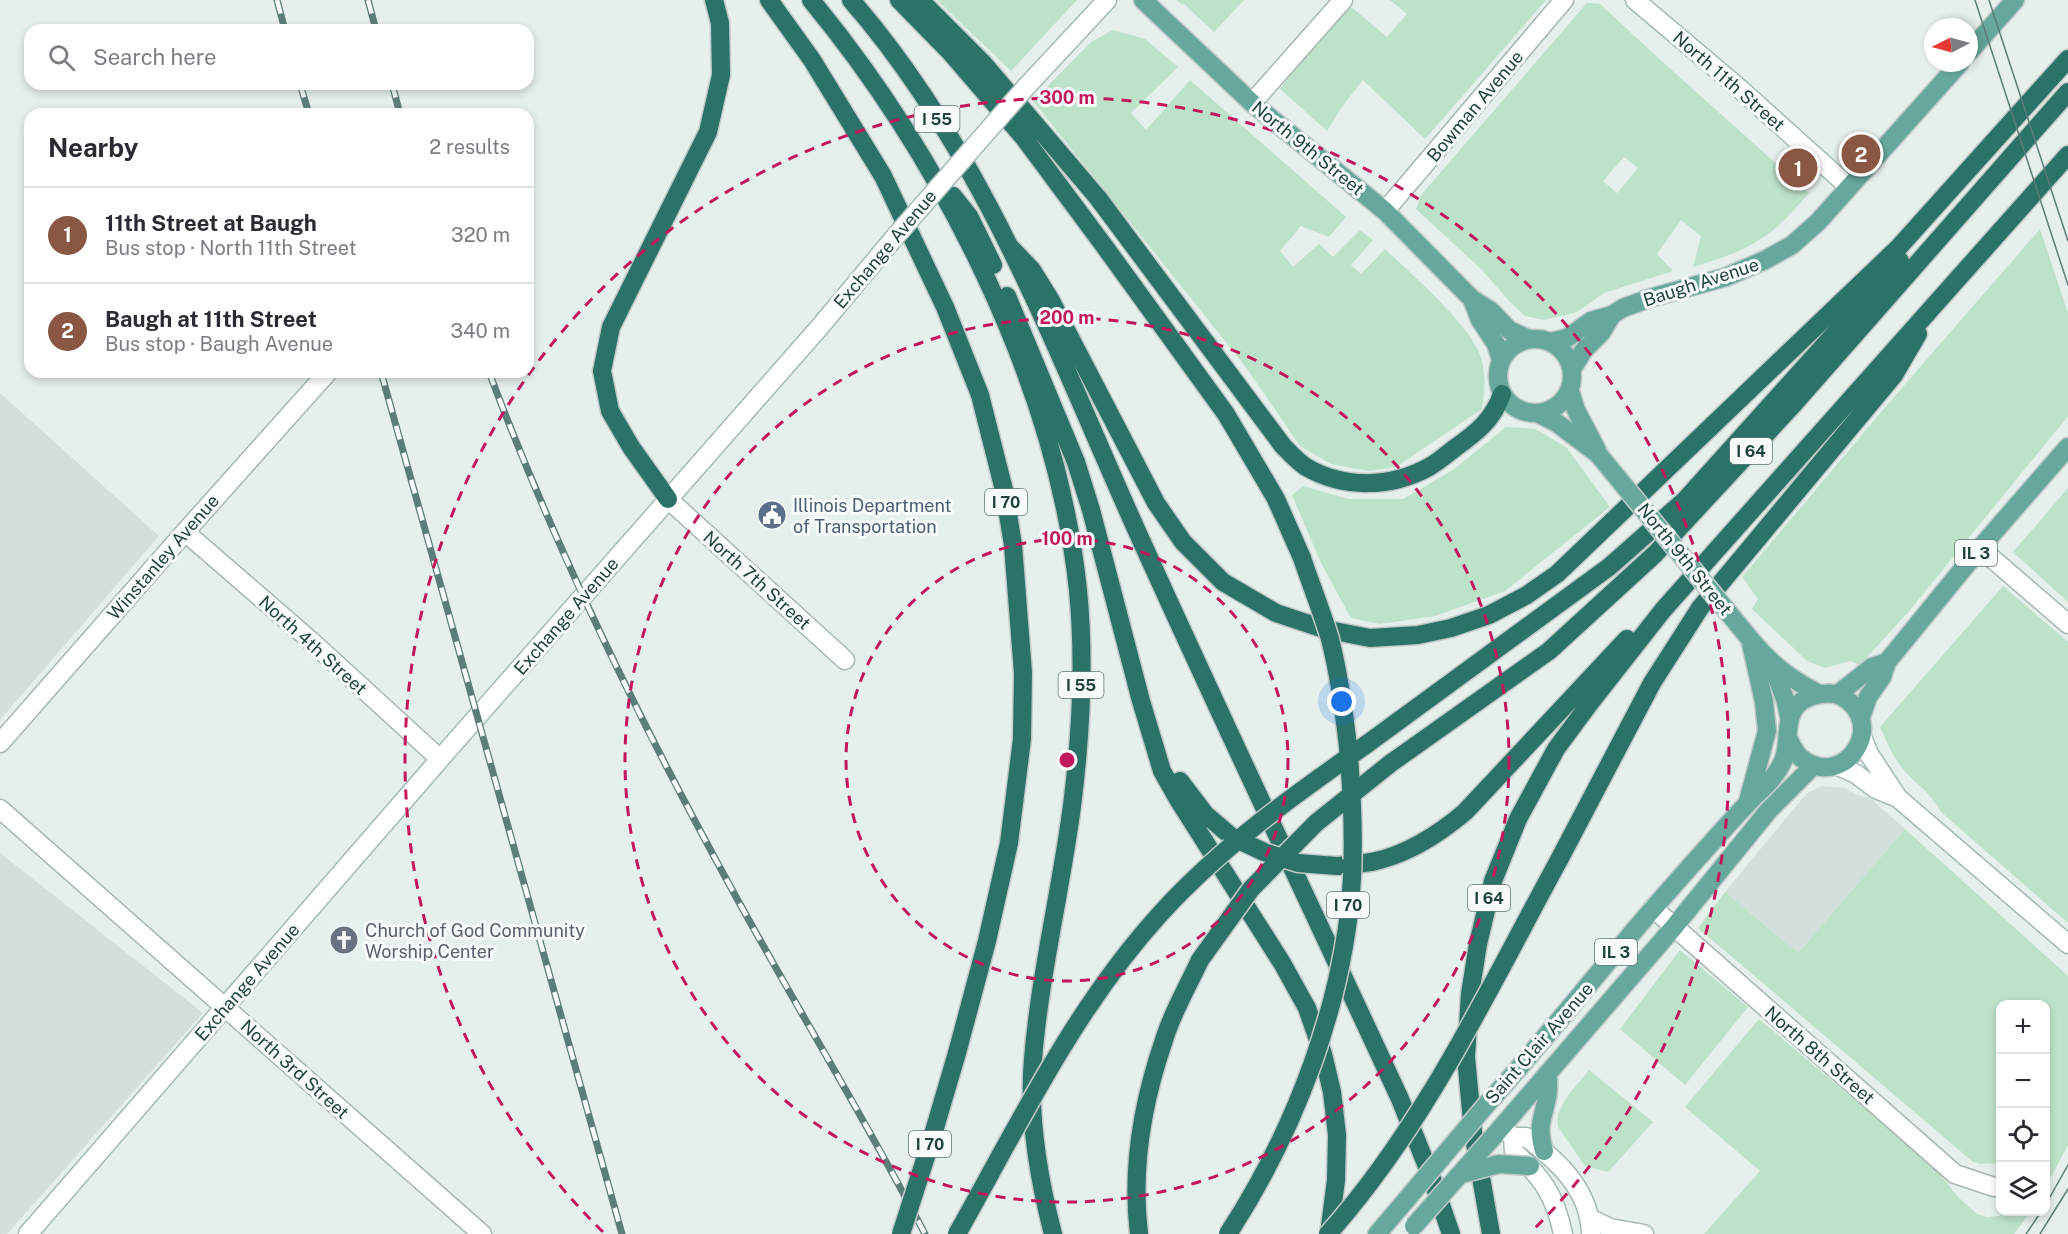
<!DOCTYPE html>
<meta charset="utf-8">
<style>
:root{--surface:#fff;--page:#f7f7f7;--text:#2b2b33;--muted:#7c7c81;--line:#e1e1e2;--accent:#895743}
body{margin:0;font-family:"Public Sans",sans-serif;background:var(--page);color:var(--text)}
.controls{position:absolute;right:18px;bottom:18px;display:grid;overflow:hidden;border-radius:12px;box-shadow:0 3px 9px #0003}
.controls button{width:54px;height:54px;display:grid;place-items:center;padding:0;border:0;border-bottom:2px solid var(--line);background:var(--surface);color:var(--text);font:30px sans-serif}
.compass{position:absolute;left:1924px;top:18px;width:54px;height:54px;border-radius:50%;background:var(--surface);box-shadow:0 3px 9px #0003;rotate:264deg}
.you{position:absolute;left:1342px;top:702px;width:21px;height:21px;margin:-15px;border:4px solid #fff;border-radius:50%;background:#1a73e8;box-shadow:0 0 0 9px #1a73e833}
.badge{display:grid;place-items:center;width:39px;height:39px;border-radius:50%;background:var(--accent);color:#fff;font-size:20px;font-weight:700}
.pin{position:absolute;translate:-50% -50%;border:3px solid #fff;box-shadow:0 2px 6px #0006}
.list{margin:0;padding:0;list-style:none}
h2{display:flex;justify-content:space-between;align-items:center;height:78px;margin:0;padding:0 24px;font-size:26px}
h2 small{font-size:20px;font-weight:400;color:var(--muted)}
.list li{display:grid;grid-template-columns:39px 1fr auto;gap:18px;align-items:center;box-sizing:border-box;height:96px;padding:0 24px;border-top:2px solid var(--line)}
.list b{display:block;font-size:22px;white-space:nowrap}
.list p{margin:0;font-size:20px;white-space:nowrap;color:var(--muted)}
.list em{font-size:20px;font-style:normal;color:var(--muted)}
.icon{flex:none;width:33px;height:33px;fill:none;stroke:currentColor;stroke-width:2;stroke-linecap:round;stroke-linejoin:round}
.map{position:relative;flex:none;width:2068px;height:1234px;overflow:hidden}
.search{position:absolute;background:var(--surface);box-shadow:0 3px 9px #0003;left:24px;top:24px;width:510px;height:66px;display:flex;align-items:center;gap:15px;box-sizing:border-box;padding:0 21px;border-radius:18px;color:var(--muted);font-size:22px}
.panel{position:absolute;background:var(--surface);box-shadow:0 3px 9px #0003;left:24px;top:108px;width:510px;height:270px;border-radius:18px}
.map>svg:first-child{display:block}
.built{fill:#d3dfdb}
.green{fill:#bde2ca;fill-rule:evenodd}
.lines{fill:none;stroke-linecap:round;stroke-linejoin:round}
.street-casing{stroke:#a7b8b3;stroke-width:21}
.secondary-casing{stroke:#a2bcb5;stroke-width:21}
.primary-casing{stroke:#c1cac9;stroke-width:21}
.highway-casing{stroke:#c1cac9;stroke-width:21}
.street{stroke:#fff;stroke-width:18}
.secondary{stroke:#fff;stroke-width:18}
.primary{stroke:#66a89c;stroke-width:18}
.highway{stroke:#2b7269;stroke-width:18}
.tram{stroke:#5d7e78;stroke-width:1.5}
.rail-casing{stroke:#5d7e78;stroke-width:7}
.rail{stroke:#f6fbf9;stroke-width:4.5;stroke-dasharray:14;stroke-linecap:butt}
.secondary-bridge-casing{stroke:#a2bcb5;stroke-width:21;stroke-linecap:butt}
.primary-bridge-casing{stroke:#c1cac9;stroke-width:21;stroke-linecap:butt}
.highway-bridge-casing{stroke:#c1cac9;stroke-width:21;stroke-linecap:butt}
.secondary-bridge{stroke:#fff;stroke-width:18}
.primary-bridge{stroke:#66a89c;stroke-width:18}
.highway-bridge{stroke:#2b7269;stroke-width:18}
.ring{fill:none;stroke:#c2185b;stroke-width:3;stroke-dasharray:10 8}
.labels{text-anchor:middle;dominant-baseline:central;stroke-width:6;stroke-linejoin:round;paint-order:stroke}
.shield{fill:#f6fbf9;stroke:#627a75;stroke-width:1.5}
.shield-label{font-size:16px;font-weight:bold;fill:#22433d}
.street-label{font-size:18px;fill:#22433d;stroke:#f6fbf9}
.service-label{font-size:18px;fill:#4e5e75;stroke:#f6fbf9;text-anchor:start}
.worship-label{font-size:18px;fill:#5b616d;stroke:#f6fbf9;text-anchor:start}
.centre{fill:#c2185b;stroke:#f6fbf9;stroke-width:3}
.ring-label{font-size:18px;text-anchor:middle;font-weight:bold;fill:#c2185b;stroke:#f6fbf9;stroke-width:6;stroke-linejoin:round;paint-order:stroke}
</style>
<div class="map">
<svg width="2068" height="1234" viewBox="0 0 2068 1234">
<rect width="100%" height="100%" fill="#e5efeb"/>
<path class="built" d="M0 393 159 536 0 720Z
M1822 786 1845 788 1856 795 1870 798 1905 829 1798 953 1725 892 1807 793Z
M0 853 203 1013 7 1234H0Z"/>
<path class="green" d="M937 0H1077L1011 71Z
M1176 0H1244L1214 32 1184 4 1182 5Z
M1390 0H1546L1425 139 1363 80 1341 108 1327 131 1280 89 1317 40 1350 6 1387 37 1407 14Z
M1587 3 1600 4 1667 66 1809 193C1796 208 1780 227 1762 238 1742 252 1716 260 1693 267L1701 236 1681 220 1657 254 1673 271 1604 293 1577 312 1544 320 1525 316 1509 301 1483 271 1416 209 1421 195ZM1624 157 1638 168 1617 193 1603 181Z
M1113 30 1145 39 1178 67 1131 113 1146 130 1190 80 1346 217 1329 237 1301 226 1280 251 1293 267 1319 244 1333 257 1360 230 1373 240 1351 265 1361 274 1385 249C1410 273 1472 326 1481 358 1486 375 1485 390 1482 409L1396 467 1368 471 1331 464 1300 446 1245 366 1033 101 1091 42Z
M2040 229 2068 313V416L1910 610 1860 665 1850 661 1825 668 1807 661 1752 609 1758 599 1742 577 1888 404Z
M1506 427 1536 429 1567 448 1610 507 1505 591 1435 616 1380 624 1351 618 1321 563 1292 495 1303 486 1349 499H1403L1453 470Z
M2068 488V602L2013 552Z
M2003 586 2068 642V923L1941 812C1931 793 1916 784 1903 769 1892 756 1887 742 1880 727Z
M1905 829 2068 976V1145L2046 1186V1004H2000V1163L1980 1164 1972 1161 1698 928 1725 892 1798 953Z
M1680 950 1748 1007 1685 1085 1620 1029Z
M1759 1019 1934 1167 1958 1197 1977 1214 1987 1217 1999 1216 2006 1212H2030L2014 1234H1704L1760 1171 1685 1107Z
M1589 1070 1653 1122 1608 1172 1585 1166 1558 1127C1554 1106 1577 1086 1589 1070Z"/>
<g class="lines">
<g class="street-casing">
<path id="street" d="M1252 103 1343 0
M1385 211 1564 0
M668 499 845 660
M185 532 311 641 440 759
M1980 548 2068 624
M0 743 185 532 328 372
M0 809 482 1234
M1653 908 1955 1174 1994 1187
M1591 1219 1610 1228 1644 1234"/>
</g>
<g class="secondary-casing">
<path id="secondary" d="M1635 0 1739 88 1849 187
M1026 87 1107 0
M1862 737 1869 754 1898 798 2068 944
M1838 766 1856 774 1876 789 1898 798
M1506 1130 1513 1137 1514 1152C1543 1178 1555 1196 1563 1234
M1513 1137H1526C1558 1161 1590 1190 1591 1234
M28 1234 440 759 818 329 894 238"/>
</g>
<g class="primary-casing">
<path id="primary" d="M1143 0 1252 103 1385 211 1472 299 1491 311 1509 330 1529 339
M1969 52 2015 0
M1472 299 1480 320 1496 344 1501 360
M1498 376a37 37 0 1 1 74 0a37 37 0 1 1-74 0Z
M1550 342 1567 338 1591 321 1612 315 1623 308 1650 298 1726 277 1765 260 1792 245 1818 222 1960 63
M1572 369 1584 350 1601 333 1612 315
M1570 391 1576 410 1598 452
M1539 414 1557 423 1598 454
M1751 640C1773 666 1789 678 1819 694
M1772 664 1786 702 1789 717
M1838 694 1872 667 1887 662
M1861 717 1868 697 1882 677 1887 662 1980 548 2068 447
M1748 801 1767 731 1764 702 1750 639
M1487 1104C1546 1039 1600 969 1658 903 1687 870 1716 837 1746 805 1753 797 1762 790 1769 782 1775 775 1783 764 1785 755 1790 736 1784 713 1802 701 1812 694 1831 691 1841 696 1890 723 1844 792 1801 758 1796 754 1792 746 1789 740
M1493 1137 1674 927 1769 810 1813 766
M1544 1151C1537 1126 1542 1122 1547 1098 1549 1090 1548 1081 1548 1073
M1377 1234 1407 1199"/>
</g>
<g class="highway-casing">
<path id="highway" d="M769 0 812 60 883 176 945 307 980 395 1004 490 1013 545 1023 673 1022 739 1009 843 987 941 957 1053
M811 0C943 160 1056 382 1078 590 1085 661 1081 735 1072 806 1061 890 1040 974 1033 1059 1028 1115 1039 1180 1053 1234
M851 0C982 150 1052 341 1132 520 1219 714 1311 906 1400 1099L1432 1179 1451 1234
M899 0 950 52 1024 138 1105 247 1226 414 1276 499 1302 558
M920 0 983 63 1098 198 1283 446C1290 453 1298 462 1306 467 1344 489 1391 488 1429 467 1438 462 1447 454 1455 448 1476 433 1493 420 1502 394
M953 196 969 216 993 265
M1010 247 1032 270 1050 299 1156 503 1183 542 1223 582 1276 613 1324 629 1370 638 1418 635 1451 628 1489 615 1527 595 1557 574 1899 247 2068 59
M1007 296 1076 462 1091 510 1141 701 1162 771 1179 801 1282 963 1307 1008 1323 1054 1332 1092 1337 1135 1336 1180 1329 1234
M668 499 631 447 610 411 602 371 611 327 708 132 721 75 720 23 714 0
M1367 744 1609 567 1685 500 1900 261
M1391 763 1549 651 1655 554 1792 406 2068 92
M1180 781 1205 814 1232 837
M1559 860 1652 683 1700 608 1894 375 1918 334
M1338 866C1351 864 1364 864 1376 861 1410 853 1439 834 1465 812L1627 639
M1139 1234C1131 1169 1143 1101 1164 1040 1172 1013 1188 986 1200 960
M1491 1234 1473 1132 1466 1057 1470 994 1478 944 1493 881 1518 819 1556 749 1590 703 1663 610 2068 155"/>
</g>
<use href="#street" class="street"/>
<use href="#secondary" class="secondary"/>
<use href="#primary" class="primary"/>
<use href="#highway" class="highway"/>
<path class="tram" d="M1975 0 2068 285
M1989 0 2068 241
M2046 1204 2068 1165
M2026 1234 2041 1212
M2040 1234 2068 1189"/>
<g class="rail-casing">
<path id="rail" d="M277 0 285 30
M368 0 376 30
M300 84 309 114
M392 84 400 114
M381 372 622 1234
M489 372C557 553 642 726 735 895 797 1008 865 1119 925 1234"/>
</g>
<use href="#rail" class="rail"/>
<g class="secondary-bridge-casing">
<path id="secondary-bridge" d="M894 238 1026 87"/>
</g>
<g class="primary-bridge-casing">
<path id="primary-bridge" d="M1598 454 1750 639
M1461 1174 1499 1164 1530 1166
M1407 1199 1487 1104
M1414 1226 1493 1137"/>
</g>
<g class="highway-bridge-casing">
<path id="highway-bridge" d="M1232 837 1264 852 1298 863 1337 866
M1200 960 1251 889 1316 823 1391 763
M901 1234 932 1138 957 1053
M957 1234C1019 1124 1075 1007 1161 913 1221 847 1294 795 1367 744
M1228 1234C1295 1131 1345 1001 1352 878 1354 834 1352 790 1348 747 1344 711 1339 674 1330 639 1322 612 1311 585 1302 558
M1328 1234C1426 1124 1489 988 1559 860"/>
</g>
<use href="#secondary-bridge" class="secondary-bridge"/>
<use href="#primary-bridge" class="primary-bridge"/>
<use href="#highway-bridge" class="highway-bridge"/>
</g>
<g class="ring">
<circle cx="1067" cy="760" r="221"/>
<circle cx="1067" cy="760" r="442"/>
<path d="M603 1232A662 662 0 1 1 1531 1232"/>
</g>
<defs>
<g id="civic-disc" transform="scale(1.5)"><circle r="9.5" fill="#5c6f8a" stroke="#f6fbf9"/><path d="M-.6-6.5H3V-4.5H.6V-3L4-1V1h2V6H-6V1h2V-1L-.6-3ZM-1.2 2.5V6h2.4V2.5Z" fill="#fff"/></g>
<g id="church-disc" transform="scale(1.5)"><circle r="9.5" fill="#6b7280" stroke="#f6fbf9"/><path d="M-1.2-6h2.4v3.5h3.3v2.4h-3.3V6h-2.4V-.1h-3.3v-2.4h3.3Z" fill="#fff"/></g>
</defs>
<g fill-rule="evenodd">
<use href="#civic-disc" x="772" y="515"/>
<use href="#church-disc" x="344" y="940"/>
</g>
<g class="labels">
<g class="shield">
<rect x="914.5" y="106" width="45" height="26" rx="4.5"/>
<rect x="1730" y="438" width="42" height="26" rx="4.5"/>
<rect x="985" y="489" width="42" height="26" rx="4.5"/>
<rect x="1955" y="540" width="42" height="26" rx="4.5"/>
<rect x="1058.5" y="672" width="45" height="26" rx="4.5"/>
<rect x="1468" y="885" width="42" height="26" rx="4.5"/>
<rect x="1327" y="892" width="42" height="26" rx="4.5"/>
<rect x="1595" y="939" width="42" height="26" rx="4.5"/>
<rect x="909" y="1131" width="42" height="26" rx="4.5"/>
</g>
<g class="shield-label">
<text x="937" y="119">I 55</text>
<text x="1751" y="451">I 64</text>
<text x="1006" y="502">I 70</text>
<text x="1976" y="553">IL 3</text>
<text x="1081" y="685">I 55</text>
<text x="1489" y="898">I 64</text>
<text x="1348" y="905">I 70</text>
<text x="1616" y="952">IL 3</text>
<text x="930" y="1144">I 70</text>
</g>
<g class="street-label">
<text transform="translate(1729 81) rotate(41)">North 11th Street</text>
<text transform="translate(1475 106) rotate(-50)">Bowman Avenue</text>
<text transform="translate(1308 148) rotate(39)">North 9th Street</text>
<text transform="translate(885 249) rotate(-50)">Exchange Avenue</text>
<text transform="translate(1701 282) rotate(-18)">Baugh Avenue</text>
<text transform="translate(163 557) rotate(-49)">Winstanley Avenue</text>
<text transform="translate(1685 559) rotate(51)">North 9th Street</text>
<text transform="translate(757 580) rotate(42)">North 7th Street</text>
<text transform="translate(566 616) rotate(-49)">Exchange Avenue</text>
<text transform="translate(313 645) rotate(42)">North 4th Street</text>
<text transform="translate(247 982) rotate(-49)">Exchange Avenue</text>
<text transform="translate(1539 1043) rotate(-49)">Saint Clair Avenue</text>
<text transform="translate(1820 1055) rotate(41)">North 8th Street</text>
<text transform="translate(295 1069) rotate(42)">North 3rd Street</text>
</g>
<g class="service-label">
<text x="793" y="505">Illinois Department<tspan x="793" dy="21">of Transportation</tspan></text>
</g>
<g class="worship-label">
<text x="365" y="930">Church of God Community<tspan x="365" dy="21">Worship Center</tspan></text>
</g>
</g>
<circle cx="1067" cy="760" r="9" class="centre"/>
<g class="ring-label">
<text x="1067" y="104">300 m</text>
<text x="1067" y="324">200 m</text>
<text x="1067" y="545">100 m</text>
</g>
</svg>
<div class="controls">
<button>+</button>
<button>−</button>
<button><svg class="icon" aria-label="locate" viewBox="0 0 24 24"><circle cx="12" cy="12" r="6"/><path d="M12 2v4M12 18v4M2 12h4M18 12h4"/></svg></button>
<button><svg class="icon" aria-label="layers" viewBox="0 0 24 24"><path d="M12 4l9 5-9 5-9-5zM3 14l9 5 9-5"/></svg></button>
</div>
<svg class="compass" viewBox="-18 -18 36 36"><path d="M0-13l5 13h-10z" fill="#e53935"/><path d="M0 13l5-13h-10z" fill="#7c7c81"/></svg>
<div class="you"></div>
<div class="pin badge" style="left:1798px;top:168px">1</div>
<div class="pin badge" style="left:1861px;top:154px">2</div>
<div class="search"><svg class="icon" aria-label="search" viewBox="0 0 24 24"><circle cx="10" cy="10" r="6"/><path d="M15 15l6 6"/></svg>Search here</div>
<section class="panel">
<h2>Nearby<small>2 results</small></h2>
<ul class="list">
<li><span class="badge">1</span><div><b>11th Street at Baugh</b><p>Bus stop · North 11th Street</p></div><em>320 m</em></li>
<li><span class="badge">2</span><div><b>Baugh at 11th Street</b><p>Bus stop · Baugh Avenue</p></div><em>340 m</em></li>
</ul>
</section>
</div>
